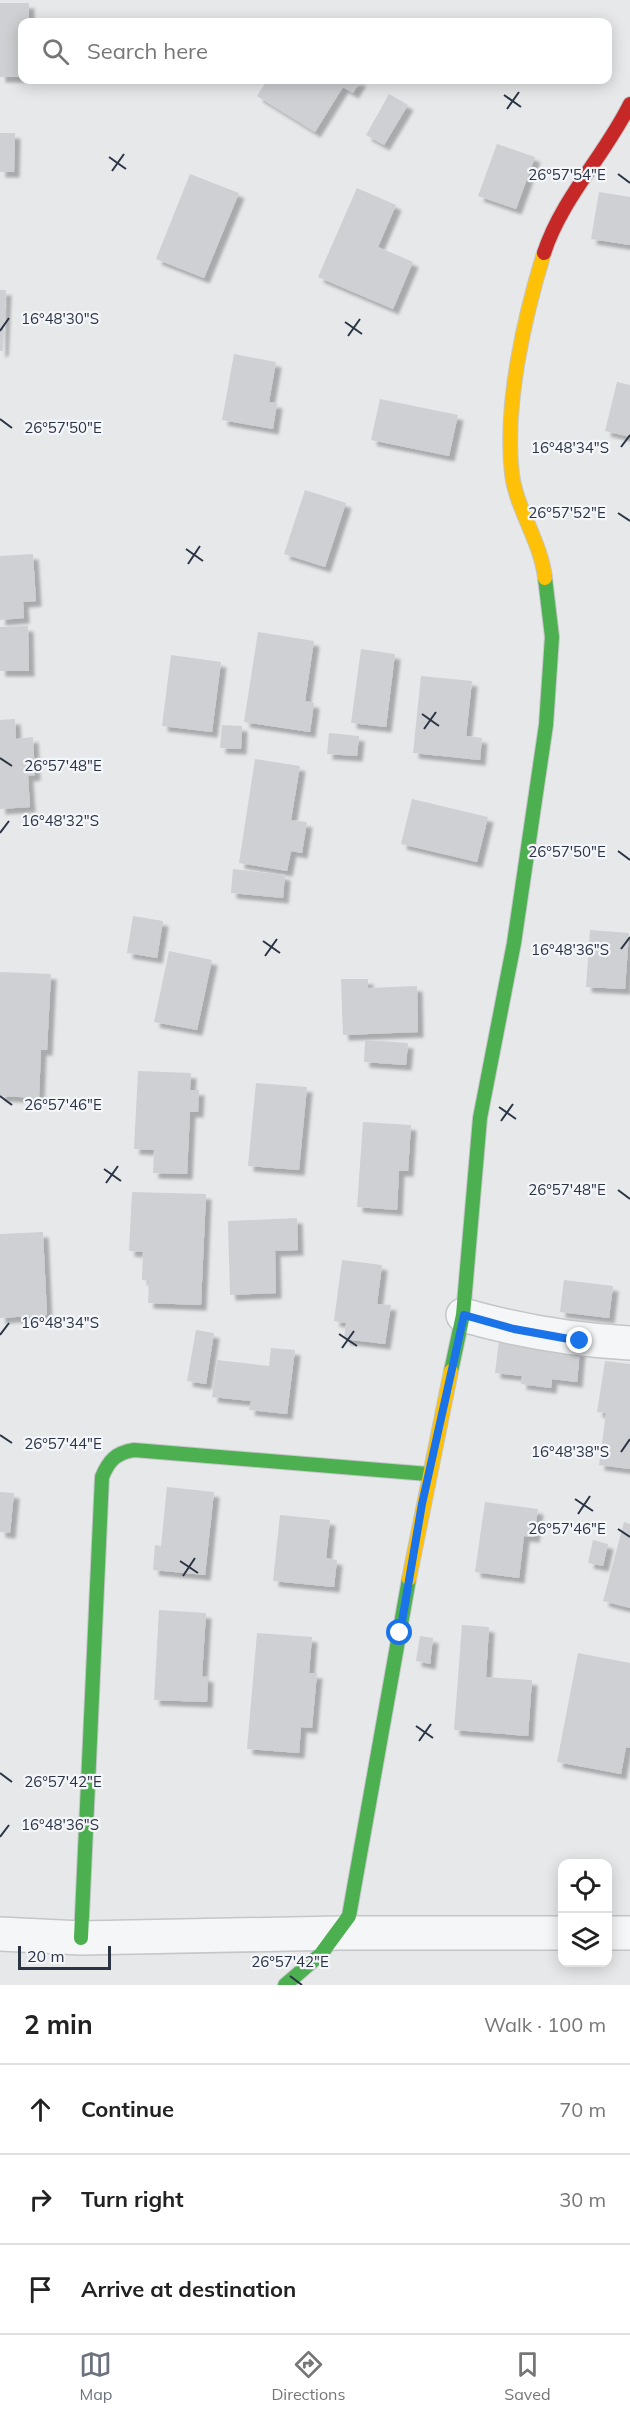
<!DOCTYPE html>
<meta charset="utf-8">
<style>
:root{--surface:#fff;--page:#f6f6f6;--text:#222;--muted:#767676;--line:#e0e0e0;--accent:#6c737f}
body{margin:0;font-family:Mulish,sans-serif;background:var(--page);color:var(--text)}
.controls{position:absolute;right:18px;bottom:18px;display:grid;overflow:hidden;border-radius:12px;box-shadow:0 3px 15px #0003}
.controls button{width:54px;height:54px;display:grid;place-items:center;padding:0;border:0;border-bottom:2px solid var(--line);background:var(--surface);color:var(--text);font:30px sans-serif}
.scale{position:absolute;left:18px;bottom:15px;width:93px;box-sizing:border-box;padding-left:6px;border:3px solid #2b3445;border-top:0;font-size:16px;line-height:21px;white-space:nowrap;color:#2b3445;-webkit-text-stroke:4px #f4f6f9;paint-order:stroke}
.stop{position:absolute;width:18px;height:18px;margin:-14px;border:4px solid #1a73e8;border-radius:50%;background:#fff}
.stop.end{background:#1a73e8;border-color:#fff;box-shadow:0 2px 6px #0008}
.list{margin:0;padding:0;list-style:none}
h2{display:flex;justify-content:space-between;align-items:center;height:78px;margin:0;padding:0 24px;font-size:26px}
h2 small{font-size:20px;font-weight:400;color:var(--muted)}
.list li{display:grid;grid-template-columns:39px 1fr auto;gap:18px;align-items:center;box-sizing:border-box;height:90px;padding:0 24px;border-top:2px solid var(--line)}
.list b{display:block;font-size:22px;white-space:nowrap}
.list em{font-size:20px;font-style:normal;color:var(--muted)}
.icon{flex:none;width:33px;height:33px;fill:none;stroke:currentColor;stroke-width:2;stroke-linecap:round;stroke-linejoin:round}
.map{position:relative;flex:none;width:630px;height:1985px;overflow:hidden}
.search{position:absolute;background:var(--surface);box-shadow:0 3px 15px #0003;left:18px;right:18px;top:18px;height:66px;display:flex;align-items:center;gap:15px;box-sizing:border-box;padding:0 21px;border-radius:12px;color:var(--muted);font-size:22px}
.sheet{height:348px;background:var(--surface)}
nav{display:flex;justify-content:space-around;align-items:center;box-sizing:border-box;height:84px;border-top:2px solid var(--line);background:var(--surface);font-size:16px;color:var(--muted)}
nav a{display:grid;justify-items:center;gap:3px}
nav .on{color:var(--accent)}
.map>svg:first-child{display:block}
.building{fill:#ced0d3;filter:url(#shadow)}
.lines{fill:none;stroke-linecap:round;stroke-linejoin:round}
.street-casing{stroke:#c4c6c8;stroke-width:36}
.fast-casing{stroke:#c4c6c8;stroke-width:16}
.slow-casing{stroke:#c4c6c8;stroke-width:16}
.jam-casing{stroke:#c4c6c8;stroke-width:16}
.street{stroke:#f5f6f7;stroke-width:33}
.fast{stroke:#4caf50;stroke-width:14}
.slow{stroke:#ffc107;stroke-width:14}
.jam{stroke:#c62828;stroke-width:14}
.route{stroke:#1a73e8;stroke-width:8}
.ticks{fill:none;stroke:#2b3445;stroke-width:2}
.ticks-label{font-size:15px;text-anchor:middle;fill:#2b3445;stroke:#f4f6f9;stroke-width:4.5;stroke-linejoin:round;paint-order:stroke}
</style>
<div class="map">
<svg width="630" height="1985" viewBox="0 0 630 1985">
<defs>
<filter id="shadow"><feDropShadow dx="5.5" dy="5.5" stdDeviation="1.5" flood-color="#0004"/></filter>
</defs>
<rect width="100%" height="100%" fill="#e6e8ea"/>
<path class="building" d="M0 3H29V22H22V77H0Z
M267 80H361L353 93 343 87 315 132 257 96Z
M389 94 408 105 384 145 366 135Z
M0 133H15L14 172H0Z
M497 144 535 157 516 209 478 196Z
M190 174 239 193 204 278 156 259Z
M357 188 396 205 378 247 413 262 393 309 318 277Z
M599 192 630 197V245L591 239Z
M0 290H6L3 351H0Z
M234 354 276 362 269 402 277 403 273 429 222 420Z
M617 382 630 385V437L605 431Z
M380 399 458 415 449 456 371 440Z
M305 490 346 503 325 567 284 554Z
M33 554 36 601 23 602 24 618 0 620V556Z
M28 626 29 671H0V627Z
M258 632 314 641 305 701 314 703 310 732 244 722Z
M361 649 395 654 386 727 351 723Z
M171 655 221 662 212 732 162 726Z
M421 676 472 681 466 736 482 738 480 760 413 753Z
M15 719 16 739 33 737 35 775 28 776 30 807 0 809V720Z
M222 725 242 726 241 749 220 748Z
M329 733 359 736 357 756 327 754Z
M255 759 300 766 291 820 307 822 302 853 291 851 287 871 239 863Z
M412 799 488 817 477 862 401 844Z
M233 869 285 875 283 898 231 893Z
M133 916 163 921 157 958 127 953Z
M590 930 629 933 625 989 586 987Z
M169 951 212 960 197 1030 154 1022Z
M0 972 51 974 47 1050H41L39 1098 0 1096Z
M341 979H368V988L417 986 418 1032 343 1035Z
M365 1040 408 1043 406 1065 364 1062Z
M138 1071 191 1073 190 1090H199L198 1112H190L187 1174 153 1173 154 1150 134 1149Z
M256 1083 307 1087 299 1170 248 1166Z
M363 1122 411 1125 408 1171H399L397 1210 357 1207Z
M132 1192 206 1194 201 1305 148 1303 149 1281 142 1280 143 1252 129 1251Z
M297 1218 298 1250 275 1251 276 1293 230 1295 228 1221Z
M43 1232 47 1315 0 1318V1234Z
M342 1260 382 1265 377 1304 391 1305 385 1344 344 1339 346 1323 334 1321Z
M564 1280 613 1286 609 1318 560 1312Z
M196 1330 214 1333 206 1384 187 1381Z
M499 1341 580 1350 577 1382 552 1379 551 1388 521 1384 522 1376 495 1373Z
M271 1348 295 1350 287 1414 249 1410 251 1401 212 1397 217 1360 269 1366Z
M605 1361 630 1364V1469L599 1465 606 1413 597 1412Z
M167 1487 214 1492 205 1575 153 1570 155 1545 161 1546Z
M0 1492 14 1493 10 1533 0 1532Z
M485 1502 538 1509 534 1537 524 1536 519 1578 475 1572Z
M280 1515 330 1520 326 1558 337 1560 334 1587 273 1581Z
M624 1522 630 1524V1608L603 1601Z
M593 1540 608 1544 603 1566 588 1563Z
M159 1610 206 1613 202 1676 208 1677 207 1702 154 1700Z
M462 1625 489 1627 486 1677 532 1680 528 1736 454 1730Z
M257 1633 312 1637 309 1673H317L312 1728 301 1727 299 1753 247 1749Z
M420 1636 433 1638 430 1664 416 1661Z
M578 1653 630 1663V1748L626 1747 621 1774 557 1762Z"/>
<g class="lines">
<g class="street-casing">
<path id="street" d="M463 1315C519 1331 572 1340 630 1343
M608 1933H630
M0 1934 81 1938 340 1933H562"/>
</g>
<g class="fast-casing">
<path id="fast" d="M451 1371 463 1315 480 1118 514 943 546 725 552 637 545 578
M81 1938 102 1477C109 1460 116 1453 134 1450L428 1474
M285 1985 321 1954 349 1916 409 1579"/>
</g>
<g class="slow-casing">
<path id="slow" d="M544 253C524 318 504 406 512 474 516 508 541 542 545 578
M409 1579 451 1371"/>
</g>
<g class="jam-casing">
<path id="jam" d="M544 253C562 198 605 155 630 104"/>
</g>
<use href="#street" class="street"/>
<use href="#fast" class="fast"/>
<use href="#slow" class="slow"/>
<use href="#jam" class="jam"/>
</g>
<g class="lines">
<path class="route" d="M400 1633 422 1504 464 1315 514 1329 580 1341"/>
</g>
<path class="ticks" d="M504 95 521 107M507 109 519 92M109 157 126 169M112 171 124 154M618 174 630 183M345 322 362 334M0 331 9 318M348 336 360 319M0 419 12 428M621 447 630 435M618 513 630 521M186 549 203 561M188 564 200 546M422 714 439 726M424 729 436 712M0 758 12 766M0 833 9 821M618 851 630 860M263 941 280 953M621 949 630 937M265 956 277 939M0 1096 12 1105M499 1107 516 1119M501 1121 513 1104M104 1169 121 1181M106 1183 118 1166M618 1190 630 1199M339 1334 357 1346M0 1335 9 1323M342 1348 354 1331M0 1435 12 1443M621 1452 630 1439M575 1499 593 1511M578 1514 590 1496M618 1529 630 1537M180 1561 198 1573M183 1576 195 1558M416 1726 433 1738M419 1741 431 1724M0 1773 12 1782M0 1837 9 1825M290 1976 302 1985"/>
<g class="ticks-label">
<text x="567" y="180">26°57'54"E</text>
<text x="60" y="324">16°48'30"S</text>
<text x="63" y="433">26°57'50"E</text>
<text x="570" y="453">16°48'34"S</text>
<text x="567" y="518">26°57'52"E</text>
<text x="63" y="771">26°57'48"E</text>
<text x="60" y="826">16°48'32"S</text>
<text x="567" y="857">26°57'50"E</text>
<text x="570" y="955">16°48'36"S</text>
<text x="63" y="1110">26°57'46"E</text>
<text x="567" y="1195">26°57'48"E</text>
<text x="60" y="1328">16°48'34"S</text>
<text x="63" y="1449">26°57'44"E</text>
<text x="570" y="1457">16°48'38"S</text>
<text x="567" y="1534">26°57'46"E</text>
<text x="63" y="1787">26°57'42"E</text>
<text x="60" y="1830">16°48'36"S</text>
<text x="290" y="1967">26°57'42"E</text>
</g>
</svg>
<div class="controls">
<button><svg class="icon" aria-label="locate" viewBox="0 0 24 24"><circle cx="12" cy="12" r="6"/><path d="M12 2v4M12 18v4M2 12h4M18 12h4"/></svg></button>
<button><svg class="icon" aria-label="layers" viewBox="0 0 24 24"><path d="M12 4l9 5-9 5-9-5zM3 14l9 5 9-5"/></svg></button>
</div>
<div class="scale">20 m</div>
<div class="stop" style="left:400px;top:1633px"></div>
<div class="stop end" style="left:580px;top:1341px"></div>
<div class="search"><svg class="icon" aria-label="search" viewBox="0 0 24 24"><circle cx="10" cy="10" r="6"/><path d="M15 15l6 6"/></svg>Search here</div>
</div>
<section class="sheet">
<h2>2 min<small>Walk · 100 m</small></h2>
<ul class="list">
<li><svg class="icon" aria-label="ahead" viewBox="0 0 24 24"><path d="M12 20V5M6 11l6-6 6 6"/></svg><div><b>Continue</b></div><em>70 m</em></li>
<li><svg class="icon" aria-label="right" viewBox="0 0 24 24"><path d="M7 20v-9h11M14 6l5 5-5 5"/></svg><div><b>Turn right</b></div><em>30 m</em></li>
<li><svg class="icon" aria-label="arrive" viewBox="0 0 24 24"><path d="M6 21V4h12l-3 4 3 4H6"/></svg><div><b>Arrive at destination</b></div></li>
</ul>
</section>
<nav>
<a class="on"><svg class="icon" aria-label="map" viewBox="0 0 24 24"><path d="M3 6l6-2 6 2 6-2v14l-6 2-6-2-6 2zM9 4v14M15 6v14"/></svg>Map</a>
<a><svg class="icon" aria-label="directions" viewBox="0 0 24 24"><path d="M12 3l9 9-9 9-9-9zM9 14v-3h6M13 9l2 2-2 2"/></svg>Directions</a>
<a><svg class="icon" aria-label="saved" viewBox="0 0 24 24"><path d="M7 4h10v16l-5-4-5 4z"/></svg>Saved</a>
</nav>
